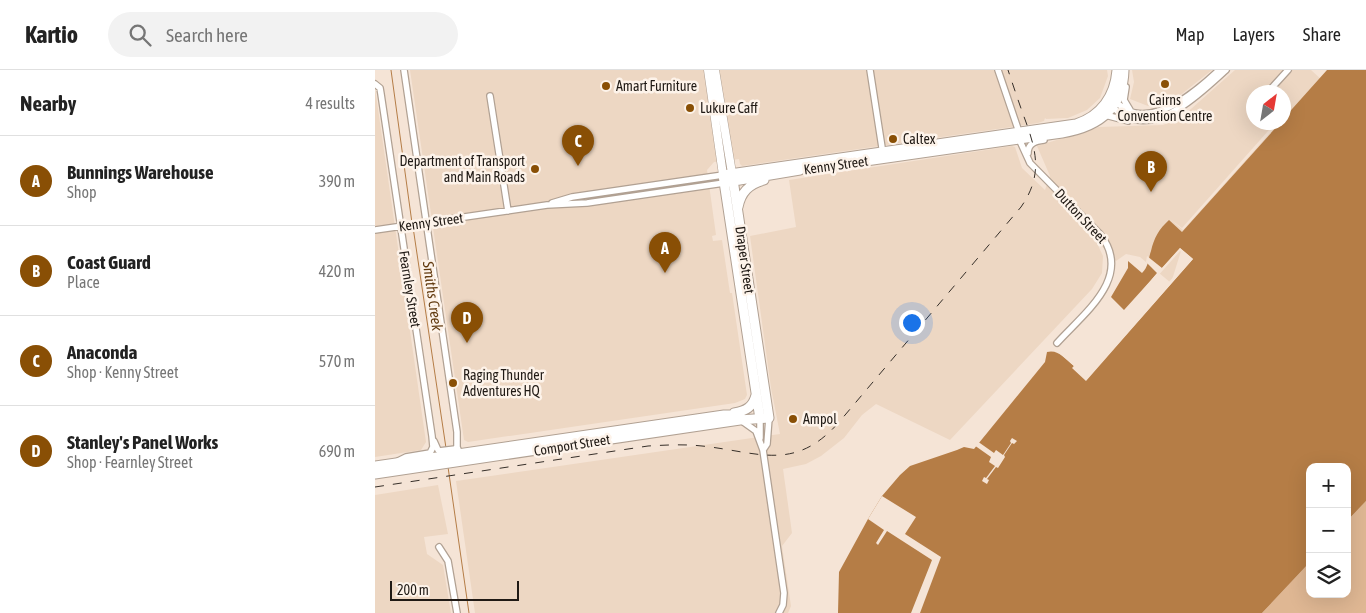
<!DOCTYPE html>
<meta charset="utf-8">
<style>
:root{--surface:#fff;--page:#f2f2f2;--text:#222;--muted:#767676;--line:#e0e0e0;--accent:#894f05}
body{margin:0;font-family:"Asap Condensed",sans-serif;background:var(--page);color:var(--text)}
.controls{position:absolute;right:15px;bottom:15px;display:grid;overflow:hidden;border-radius:10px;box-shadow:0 5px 20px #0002}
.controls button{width:45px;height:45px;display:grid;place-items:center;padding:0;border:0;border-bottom:1px solid var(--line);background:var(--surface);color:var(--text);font:25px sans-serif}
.compass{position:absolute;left:871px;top:15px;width:45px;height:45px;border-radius:50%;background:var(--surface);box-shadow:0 5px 20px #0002;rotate:31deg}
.scale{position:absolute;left:15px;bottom:12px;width:129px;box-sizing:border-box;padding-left:5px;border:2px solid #201a15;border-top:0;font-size:14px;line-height:18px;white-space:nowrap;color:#201a15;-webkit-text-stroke:4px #fdf3ea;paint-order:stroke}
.you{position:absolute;left:536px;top:252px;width:18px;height:18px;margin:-12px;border:4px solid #fff;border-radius:50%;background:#1a73e8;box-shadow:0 0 0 8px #1a73e833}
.badge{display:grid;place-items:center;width:32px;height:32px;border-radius:50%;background:var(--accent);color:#fff;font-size:16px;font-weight:700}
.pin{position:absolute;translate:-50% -41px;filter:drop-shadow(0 1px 2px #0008)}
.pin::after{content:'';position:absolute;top:26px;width:18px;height:15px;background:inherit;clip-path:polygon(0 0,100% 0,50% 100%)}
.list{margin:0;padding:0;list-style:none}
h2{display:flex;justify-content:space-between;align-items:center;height:65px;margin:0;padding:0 20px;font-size:21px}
h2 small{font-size:16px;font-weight:400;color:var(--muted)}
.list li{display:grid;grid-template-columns:32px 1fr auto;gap:15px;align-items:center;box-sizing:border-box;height:90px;padding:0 20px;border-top:1px solid var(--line)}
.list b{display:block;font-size:19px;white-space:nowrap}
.list p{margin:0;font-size:16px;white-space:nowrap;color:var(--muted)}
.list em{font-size:16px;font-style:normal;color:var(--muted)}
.icon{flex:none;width:28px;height:28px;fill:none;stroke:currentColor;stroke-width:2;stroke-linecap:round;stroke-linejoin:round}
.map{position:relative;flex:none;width:991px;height:543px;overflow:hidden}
header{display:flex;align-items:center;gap:30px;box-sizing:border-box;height:70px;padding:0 25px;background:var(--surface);border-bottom:1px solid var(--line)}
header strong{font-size:24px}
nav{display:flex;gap:28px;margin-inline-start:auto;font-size:18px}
.search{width:350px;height:45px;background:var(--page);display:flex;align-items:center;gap:12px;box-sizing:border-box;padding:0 18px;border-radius:28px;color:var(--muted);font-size:19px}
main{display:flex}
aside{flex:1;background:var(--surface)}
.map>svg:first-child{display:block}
.built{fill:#edd7c3;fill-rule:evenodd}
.green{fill:#dfb793}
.water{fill:#b57d46}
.pier{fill:#f5e4d6}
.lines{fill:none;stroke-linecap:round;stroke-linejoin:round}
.stream{stroke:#b57d46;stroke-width:1}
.minor-casing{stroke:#b1a193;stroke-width:8}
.major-casing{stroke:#b1a193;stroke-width:9}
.highway-casing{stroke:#b1a193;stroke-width:11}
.minor{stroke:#fff;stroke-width:5.5}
.major{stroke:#fff;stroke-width:8}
.highway{stroke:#fff;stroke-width:9}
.rail{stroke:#362f29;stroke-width:1;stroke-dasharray:9 9;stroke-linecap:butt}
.poi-dot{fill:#894f05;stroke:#fdf3ea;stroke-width:2}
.labels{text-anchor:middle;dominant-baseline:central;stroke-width:5;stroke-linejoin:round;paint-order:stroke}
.poi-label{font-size:14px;fill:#201a15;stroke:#fdf3ea;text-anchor:start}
.street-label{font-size:14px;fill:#201a15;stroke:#fdf3ea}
.water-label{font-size:15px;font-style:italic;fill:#623b10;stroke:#fdf3ea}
</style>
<header>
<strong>Kartio</strong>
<div class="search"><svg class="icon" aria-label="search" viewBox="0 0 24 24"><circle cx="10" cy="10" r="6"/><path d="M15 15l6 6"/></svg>Search here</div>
<nav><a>Map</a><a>Layers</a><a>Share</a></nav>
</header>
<main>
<aside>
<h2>Nearby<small>4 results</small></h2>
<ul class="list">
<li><span class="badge">A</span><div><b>Bunnings Warehouse</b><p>Shop</p></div><em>390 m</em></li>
<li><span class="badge">B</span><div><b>Coast Guard</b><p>Place</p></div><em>420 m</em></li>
<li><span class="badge">C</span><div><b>Anaconda</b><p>Shop · Kenny Street</p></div><em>570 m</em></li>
<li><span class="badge">D</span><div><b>Stanley's Panel Works</b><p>Shop · Fearnley Street</p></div><em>690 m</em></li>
</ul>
</aside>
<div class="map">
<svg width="991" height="543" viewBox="0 0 991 543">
<rect width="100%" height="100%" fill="#f5e4d6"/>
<path class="built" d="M35 0H732L733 6 725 28 712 40 693 48 671 49 670 48 669 51 663 53 367 96 365 94 364 89 339 92 332 100 341 165 337 166 338 171 347 170 355 223H357L372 325 370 329 360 333 93 372 89 370Z
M757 0H837L803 27 793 32 773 36 755 29 759 12Z
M860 0H936L948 11 811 165 796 213 765 187 751 184 741 191 720 169 728 186 727 203 717 219 575 370 501 334 487 345 469 368 446 386 431 394 408 399 417 463 407 476 416 536 413 543H100L81 411 405 364 396 318 375 166 421 157 414 110 637 76 640 77 647 98 670 120 675 106 662 76 724 57 788 55 808 46ZM878 22H908V52H878Z
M0 18 51 372 46 380 0 387Z
M63 415 73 464 49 467 52 484 68 495 76 543H0V425Z"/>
<path class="green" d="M991 431V543H887L935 492V524H972V451Z"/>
<path class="water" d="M952 0H991V431L972 451V397H935V492L887 543H463L464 502 493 449 507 426 525 405 535 396 582 380 589 377 599 379 670 292 672 282C683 279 691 289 699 296L698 298 711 310 818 189 805 178 749 240 736 227 753 198V191L767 203C774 196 773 189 776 181 779 168 784 159 794 150L807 162 905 53 908 52 909 48Z"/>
<path class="pier" d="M901 52 904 53 808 160 795 149 807 158Z
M805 178 818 189 711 311 697 298 699 296 685 284 687 282 701 294V298L711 307 814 189 805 181 751 242 749 243 782 203 771 192 772 186 787 198Z
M637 368 642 371 639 374 637 373 629 385 630 387 623 398 621 397 612 409 614 410 612 414 607 411 609 407 611 408 620 396 614 392 616 387 599 375 602 371 619 383 621 380 628 385 636 373 635 371Z
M507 426 541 447 530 464 566 487 545 543H536L557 490 512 461 503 475 501 473 509 460 493 449Z"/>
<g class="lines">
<path class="stream" d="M16 0 37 153
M38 157 71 378
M73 397 94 543"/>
<g class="minor-casing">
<path id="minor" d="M29 0 82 362V377L86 386
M495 0 508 84
M623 0 644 62
M0 14 5 18 6 24 57 366 58 377 55 383 31 387 23 391
M751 17 749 30 755 40
M893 22 913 0
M115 26 133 141
M740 32C746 36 753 41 760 43 790 49 825 18 844 0
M737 37C743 42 749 47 757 49 790 59 829 20 851 0
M730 45 753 51
M644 69 655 93 725 164C759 207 709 243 682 273
M653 83C653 73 661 71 669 70
M177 133 197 127 348 105
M0 160 172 135 212 133 349 113
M385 349V368
M367 351 381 361 388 380 409 523 408 535 404 543
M59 371 63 380 70 386
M388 380 392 374 394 348
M64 381 80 379 82 377
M64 477 73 491 82 543"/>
</g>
<g class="major-casing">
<path id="major" d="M333 0 348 105
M340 0 357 103"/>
</g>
<g class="highway-casing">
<path id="highway" d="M442 98 687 63C723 57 748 39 749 0
M353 112 425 100
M363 137C366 122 374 114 389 110
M359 343C371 341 378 337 381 325
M385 349 348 105 701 54C726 46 740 26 742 0
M0 396 349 345H365
M0 404 365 350 394 348 357 103"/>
</g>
<use href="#minor" class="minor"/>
<use href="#major" class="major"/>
<use href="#highway" class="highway"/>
<path class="rail" d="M0 417 273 376C291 375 309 374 327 376 384 382 420 403 465 351L646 137C669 104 661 79 648 44 643 30 638 15 633 0"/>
</g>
<g class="poi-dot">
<circle cx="790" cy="14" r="5"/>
<circle cx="231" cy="16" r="5"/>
<circle cx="315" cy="38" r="5"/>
<circle cx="518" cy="69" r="5"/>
<circle cx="160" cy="99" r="5"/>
<circle cx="78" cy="313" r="5"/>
<circle cx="418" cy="349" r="5"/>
</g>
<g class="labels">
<g class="poi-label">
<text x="241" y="16">Amart Furniture</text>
<text x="790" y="30" text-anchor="middle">Cairns<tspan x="790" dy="16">Convention Centre</tspan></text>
<text x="325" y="38">Lukure Caff</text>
<text x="528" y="69">Caltex</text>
<text x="150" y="91" text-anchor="end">Department of Transport<tspan x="150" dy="16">and Main Roads</tspan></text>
<text x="88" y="305">Raging Thunder<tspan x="88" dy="16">Adventures HQ</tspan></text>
<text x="428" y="349">Ampol</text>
</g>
<g class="street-label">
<text transform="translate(461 95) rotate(-8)">Kenny Street</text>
<text transform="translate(706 146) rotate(47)">Dutton Street</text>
<text transform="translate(56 152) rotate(-8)">Kenny Street</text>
<text transform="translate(370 190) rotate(82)">Draper Street</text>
<text transform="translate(35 219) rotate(81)">Fearnley Street</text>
<text transform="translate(197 375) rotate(-9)">Comport Street</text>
</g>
<g class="water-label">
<text transform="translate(58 226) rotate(82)">Smiths Creek</text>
</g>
</g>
</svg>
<div class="controls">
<button>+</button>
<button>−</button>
<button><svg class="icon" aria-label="layers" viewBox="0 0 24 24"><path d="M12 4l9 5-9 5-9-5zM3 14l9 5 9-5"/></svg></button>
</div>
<svg class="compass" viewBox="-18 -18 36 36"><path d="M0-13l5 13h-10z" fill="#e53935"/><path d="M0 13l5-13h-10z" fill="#767676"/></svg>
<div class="scale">200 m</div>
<div class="you"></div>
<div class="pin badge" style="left:290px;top:203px">A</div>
<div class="pin badge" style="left:776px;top:122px">B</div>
<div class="pin badge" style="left:203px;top:96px">C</div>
<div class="pin badge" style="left:92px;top:273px">D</div>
</div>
</main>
